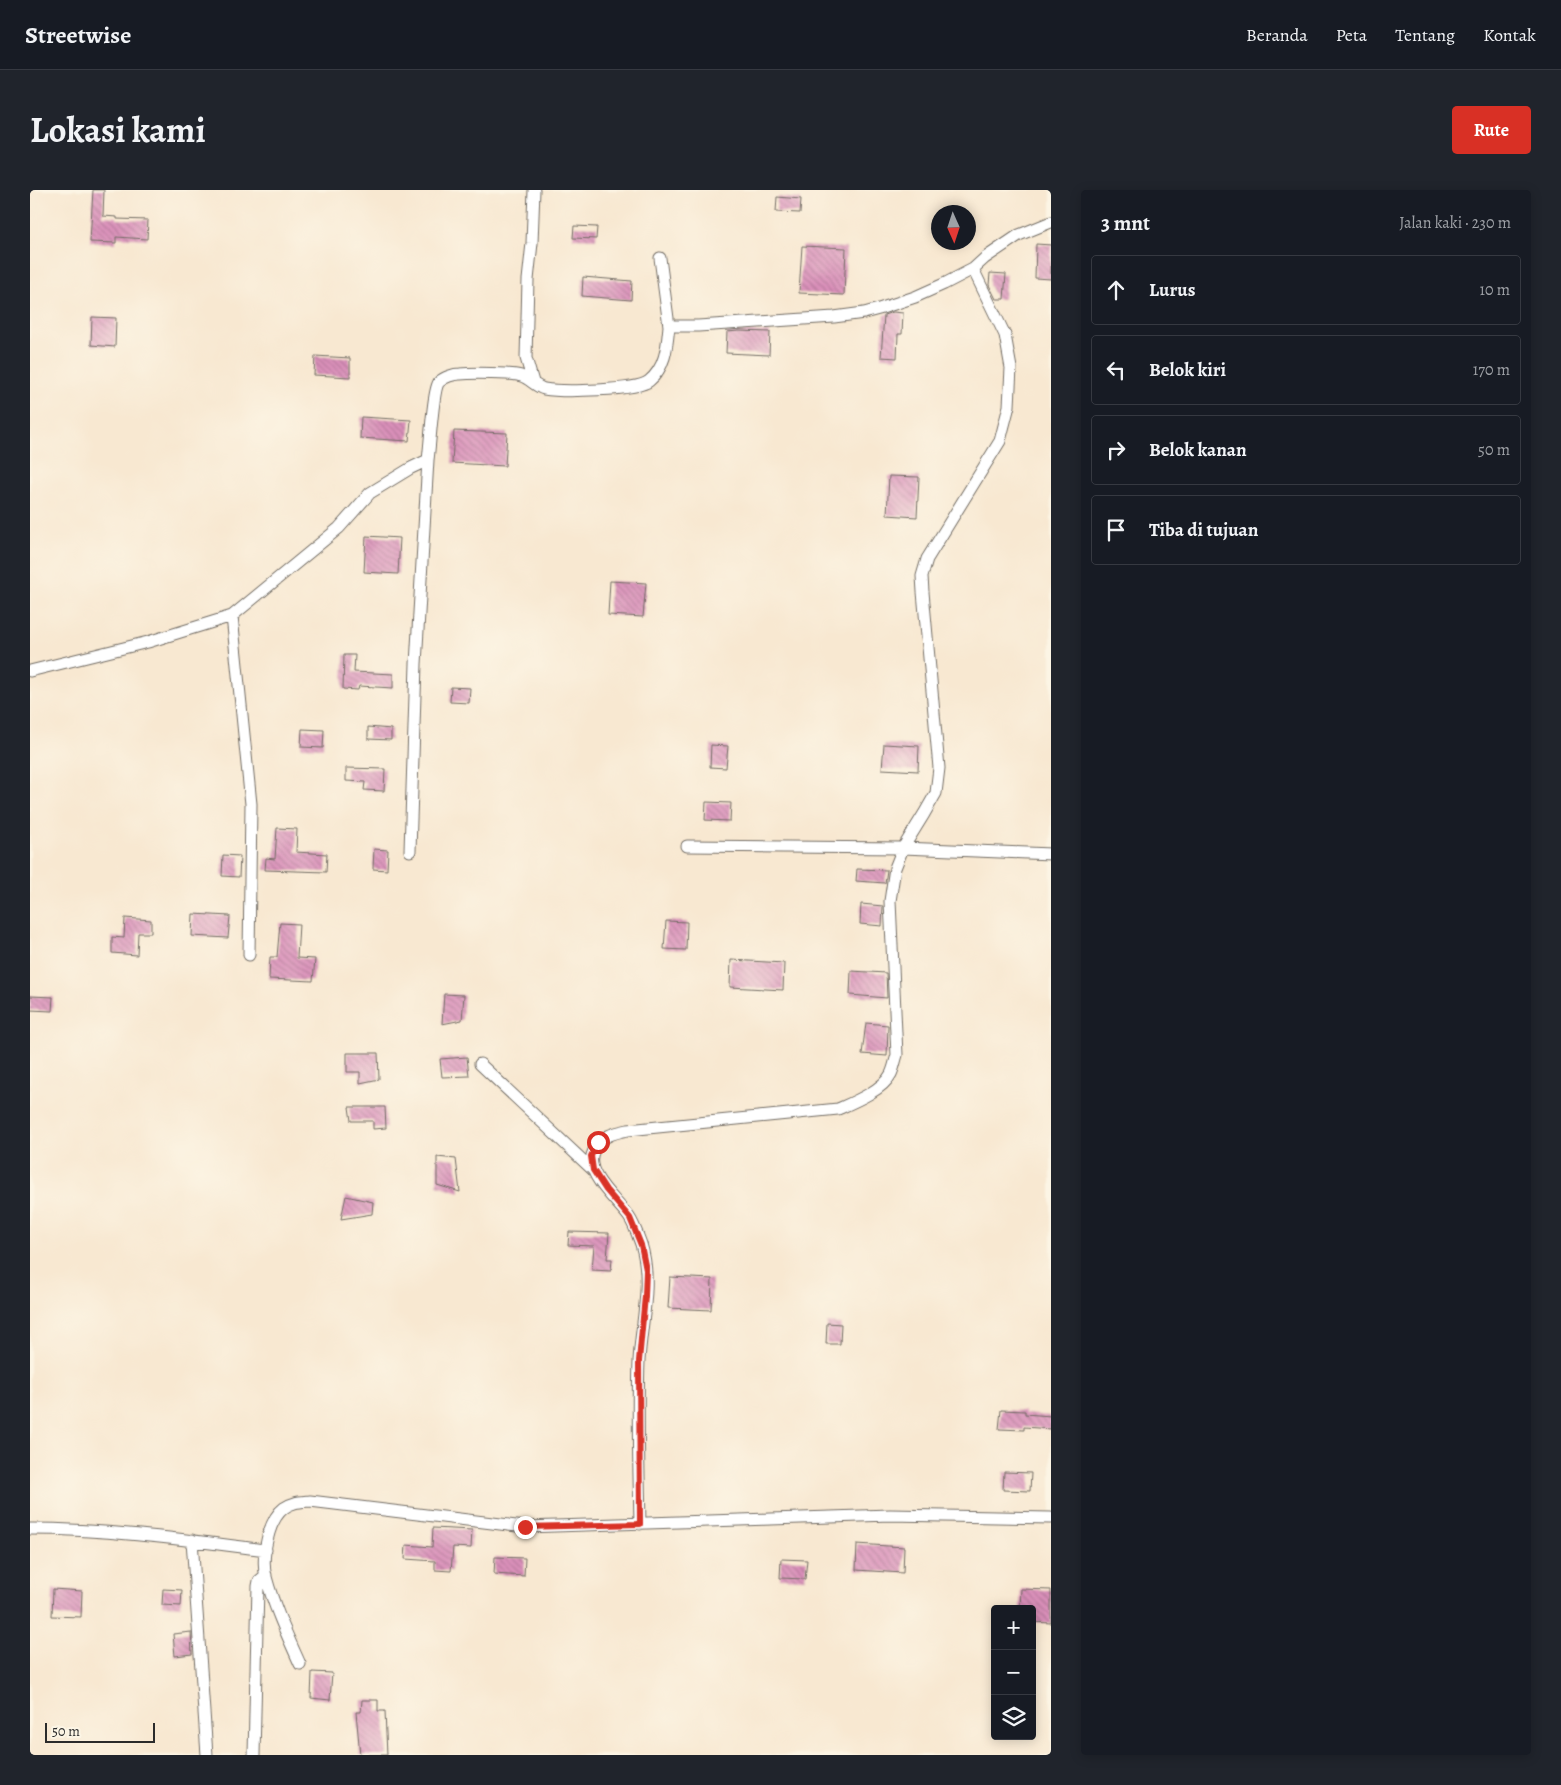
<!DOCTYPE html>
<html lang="id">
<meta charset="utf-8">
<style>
:root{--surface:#171b24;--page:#20242c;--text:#f1f3f6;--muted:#9ea1a6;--line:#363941;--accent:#d93025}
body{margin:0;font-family:Alegreya,serif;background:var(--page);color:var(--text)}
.controls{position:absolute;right:15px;bottom:15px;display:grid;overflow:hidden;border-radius:5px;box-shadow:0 2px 12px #0003}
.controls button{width:45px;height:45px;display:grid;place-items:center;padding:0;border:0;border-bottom:1px solid var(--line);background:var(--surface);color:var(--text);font:25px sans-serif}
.compass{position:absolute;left:901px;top:15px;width:45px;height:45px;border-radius:50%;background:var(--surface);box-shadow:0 2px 12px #0003;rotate:177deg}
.scale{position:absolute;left:15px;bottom:12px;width:110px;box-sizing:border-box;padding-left:5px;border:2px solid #2b2b2b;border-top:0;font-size:14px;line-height:18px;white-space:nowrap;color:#2b2b2b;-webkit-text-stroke:4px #fcf5e5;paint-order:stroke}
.stop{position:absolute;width:15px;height:15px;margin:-11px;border:4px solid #d93025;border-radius:50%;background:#fff}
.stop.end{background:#d93025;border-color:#fff;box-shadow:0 1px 5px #0008}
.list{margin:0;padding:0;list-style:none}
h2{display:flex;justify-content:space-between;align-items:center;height:65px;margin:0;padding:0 20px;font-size:21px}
h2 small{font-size:16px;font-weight:400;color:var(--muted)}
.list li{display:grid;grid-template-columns:32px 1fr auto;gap:15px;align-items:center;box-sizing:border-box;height:70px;margin:0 10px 10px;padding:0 10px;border:1px solid var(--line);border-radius:5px}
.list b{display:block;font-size:19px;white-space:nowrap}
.list em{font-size:16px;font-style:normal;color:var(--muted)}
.icon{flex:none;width:28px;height:28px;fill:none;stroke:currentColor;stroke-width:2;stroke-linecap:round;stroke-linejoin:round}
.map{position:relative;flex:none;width:1021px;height:1565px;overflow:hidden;border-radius:5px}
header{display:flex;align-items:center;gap:30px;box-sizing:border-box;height:70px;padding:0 25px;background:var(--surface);border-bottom:1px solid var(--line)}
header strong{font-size:24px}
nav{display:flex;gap:28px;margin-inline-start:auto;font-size:18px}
.intro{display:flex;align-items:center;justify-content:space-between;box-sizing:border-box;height:120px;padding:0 30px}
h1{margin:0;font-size:35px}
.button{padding:12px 22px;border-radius:5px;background:var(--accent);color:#fff;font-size:18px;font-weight:700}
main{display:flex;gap:30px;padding:0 30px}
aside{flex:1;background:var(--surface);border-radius:5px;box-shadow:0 2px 12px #0003}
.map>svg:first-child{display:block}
.building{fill:url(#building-back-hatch)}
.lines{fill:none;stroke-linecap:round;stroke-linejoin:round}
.minor-casing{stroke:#736d65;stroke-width:13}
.minor{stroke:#fff;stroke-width:11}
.route{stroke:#d93025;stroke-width:6}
</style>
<header>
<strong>Streetwise</strong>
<nav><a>Beranda</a><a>Peta</a><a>Tentang</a><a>Kontak</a></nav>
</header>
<div class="intro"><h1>Lokasi kami</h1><a class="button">Rute</a></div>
<main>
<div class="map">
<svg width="1021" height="1565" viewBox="0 0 1021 1565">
<defs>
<pattern id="building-back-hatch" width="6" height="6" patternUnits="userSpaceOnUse" patternTransform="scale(1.25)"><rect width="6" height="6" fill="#da90ba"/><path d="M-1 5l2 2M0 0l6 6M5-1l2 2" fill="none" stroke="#b17697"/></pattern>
</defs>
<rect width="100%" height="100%" fill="#fcf5e5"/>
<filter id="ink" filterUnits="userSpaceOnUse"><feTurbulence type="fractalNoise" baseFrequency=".02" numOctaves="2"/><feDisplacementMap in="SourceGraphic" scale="10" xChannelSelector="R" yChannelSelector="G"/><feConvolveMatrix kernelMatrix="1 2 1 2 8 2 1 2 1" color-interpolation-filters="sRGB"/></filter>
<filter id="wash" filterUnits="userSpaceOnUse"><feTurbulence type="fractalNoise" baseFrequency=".0096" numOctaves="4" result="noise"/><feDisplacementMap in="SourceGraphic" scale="20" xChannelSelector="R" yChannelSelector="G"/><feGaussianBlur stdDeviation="1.12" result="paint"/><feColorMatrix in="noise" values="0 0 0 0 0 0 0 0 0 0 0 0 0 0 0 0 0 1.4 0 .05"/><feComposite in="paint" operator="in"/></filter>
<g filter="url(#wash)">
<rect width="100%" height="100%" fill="#f8e8d1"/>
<g id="blocks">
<path class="building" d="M63 0H74L73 26 87 27V29L118 30 117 49 86 47V53L60 52Z
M747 7 771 9 770 23 746 22Z
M544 36 567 37 566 49 543 48Z
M1006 54 1021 55V89L1005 88Z
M772 56 816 58 814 105 769 103Z
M960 83 976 84 974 109H966L959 95Z
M553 87 602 91 601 110 552 106Z
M863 122 873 123 872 144H868L867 168 851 167 854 125Z
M62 127 86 128 85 157 61 155Z
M709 141 740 142 739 165 696 163 697 142Z
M285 166 320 168V187L284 185Z
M331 227 381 230 379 251 330 248Z
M424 241 477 243 475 276 422 273Z
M859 286 889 287 887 327 857 325Z
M336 346 370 348 368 384 334 382Z
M580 391 616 393 613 427 578 425Z
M314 465H325L324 482 363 484V498L329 496 328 500 313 499Z
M421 497 440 498 439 513 420 512Z
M338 537 361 539V550L338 549Z
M272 539 294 540 293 558 271 557Z
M854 554 889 556 888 581 852 579Z
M681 555 698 556 696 578 680 577Z
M316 578 355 579 354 601 334 600 335 592 316 591Z
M676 612 701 613 700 631 675 630Z
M247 638 267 639 266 662 297 664 296 682 235 680 236 668 245 669Z
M344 659 358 660 357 680 343 679Z
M193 665 210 666 209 687 192 686Z
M827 679 857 680 855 693 826 691Z
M831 714 853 716 852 736 830 734Z
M163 724 200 726 198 748 162 746Z
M95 728 121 730V743H108L107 765 82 763V747L94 748Z
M636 731 657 732 656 760 634 759Z
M250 733 269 734 267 768 285 769 283 791 239 789 240 767H247Z
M701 770 754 773 753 800 700 797Z
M821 781 856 783 857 808 820 805Z
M414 804 434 805 432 830 412 834Z
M0 806 23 807 22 821 0 820Z
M836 833 858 835 857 866 832 864Z
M317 863H348L349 889 330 893V882H317Z
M437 867 439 886 412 887 410 869Z
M319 917H355L356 938 343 939V931H321Z
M407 967 426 969 430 1002 407 995Z
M316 1006 343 1012 342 1024 311 1029Z
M539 1042 579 1043 577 1069H582L581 1081 562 1080 564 1056 538 1055Z
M640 1087 682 1089 681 1120 638 1118Z
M797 1133 811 1134 810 1154H796Z
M971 1220 995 1221V1224L1021 1226V1239L994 1237V1240L969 1239Z
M974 1282 1001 1283 1000 1301 973 1300Z
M403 1338 442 1340 441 1358 423 1357 421 1381 405 1380V1371L375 1369 376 1355 402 1357Z
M827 1354 874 1357 873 1383 826 1380Z
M465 1367 495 1368 494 1386 464 1384Z
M751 1369 777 1370 775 1389 750 1388Z
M23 1399 52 1401 51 1427 22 1426Z
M133 1399 152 1400 151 1416 132 1415Z
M991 1399 1021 1400V1433L1002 1432V1419H990Z
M161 1442 162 1464 145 1466 143 1444Z
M282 1482 302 1483 300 1510 281 1508Z
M332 1510H348V1521H355L357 1565H330L326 1522H331Z"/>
</g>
</g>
<g filter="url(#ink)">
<use href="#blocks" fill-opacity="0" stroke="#736d65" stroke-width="1"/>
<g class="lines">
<g class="minor-casing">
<path id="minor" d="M630 68 639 136H668L804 127 834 123 849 119 885 107 914 94 943 79 955 68 989 45 1021 32
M503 192 496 168 498 90 502 53 504 0
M202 426 221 614 219 765
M0 481 118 452 202 426 309 338 340 303 381 278 398 270C400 256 403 199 409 192 414 187 424 184 430 184 440 183 483 183 491 186 499 188 506 197 514 199 531 202 607 201 619 191 636 177 637 156 639 136
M657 656 873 658 1021 664
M380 661 386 474 398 270
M450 874 563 980
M610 1334C609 1280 607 1225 609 1171 611 1133 623 1092 611 1054 608 1046 604 1034 599 1027 587 1010 552 983 564 960 571 946 583 943 598 940L808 919C824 912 853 900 861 884 864 878 865 871 867 865L860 711 865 678 873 658 894 624 906 603 909 578 893 402 892 386 897 369 970 251 979 216 981 178 975 145 943 79
M0 1339C79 1339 157 1350 236 1360
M162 1350 177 1565
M270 1474C257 1445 244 1417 236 1387 231 1368 238 1330 254 1318 262 1312 270 1312 280 1311L495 1337 860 1325 1021 1328
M224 1565 228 1396 229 1391 236 1385"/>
</g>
<use href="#minor" class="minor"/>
</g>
</g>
<g class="lines" filter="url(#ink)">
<path class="route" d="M495 1337 610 1334 609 1171 615 1106 616 1080 611 1055 600 1028 576 1000 563 980 561 966 568 952"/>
</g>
</svg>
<div class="controls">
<button>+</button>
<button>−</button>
<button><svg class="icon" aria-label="layers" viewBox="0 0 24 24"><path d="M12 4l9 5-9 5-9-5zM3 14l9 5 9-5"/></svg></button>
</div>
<svg class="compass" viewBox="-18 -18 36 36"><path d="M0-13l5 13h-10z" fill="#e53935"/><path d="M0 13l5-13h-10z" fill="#9ea1a6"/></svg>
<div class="scale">50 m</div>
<div class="stop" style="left:568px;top:952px"></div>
<div class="stop end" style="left:495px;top:1337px"></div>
</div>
<aside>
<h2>3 mnt<small>Jalan kaki · 230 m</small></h2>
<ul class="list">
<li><svg class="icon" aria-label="ahead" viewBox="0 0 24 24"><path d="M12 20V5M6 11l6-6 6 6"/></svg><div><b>Lurus</b></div><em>10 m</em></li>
<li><svg class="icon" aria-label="left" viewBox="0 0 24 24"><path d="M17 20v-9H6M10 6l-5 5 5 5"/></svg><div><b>Belok kiri</b></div><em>170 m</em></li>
<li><svg class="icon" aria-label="right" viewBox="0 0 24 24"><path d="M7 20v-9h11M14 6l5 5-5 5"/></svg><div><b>Belok kanan</b></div><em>50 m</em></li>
<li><svg class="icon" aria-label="arrive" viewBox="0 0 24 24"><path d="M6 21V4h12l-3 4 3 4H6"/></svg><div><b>Tiba di tujuan</b></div></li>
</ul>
</aside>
</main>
